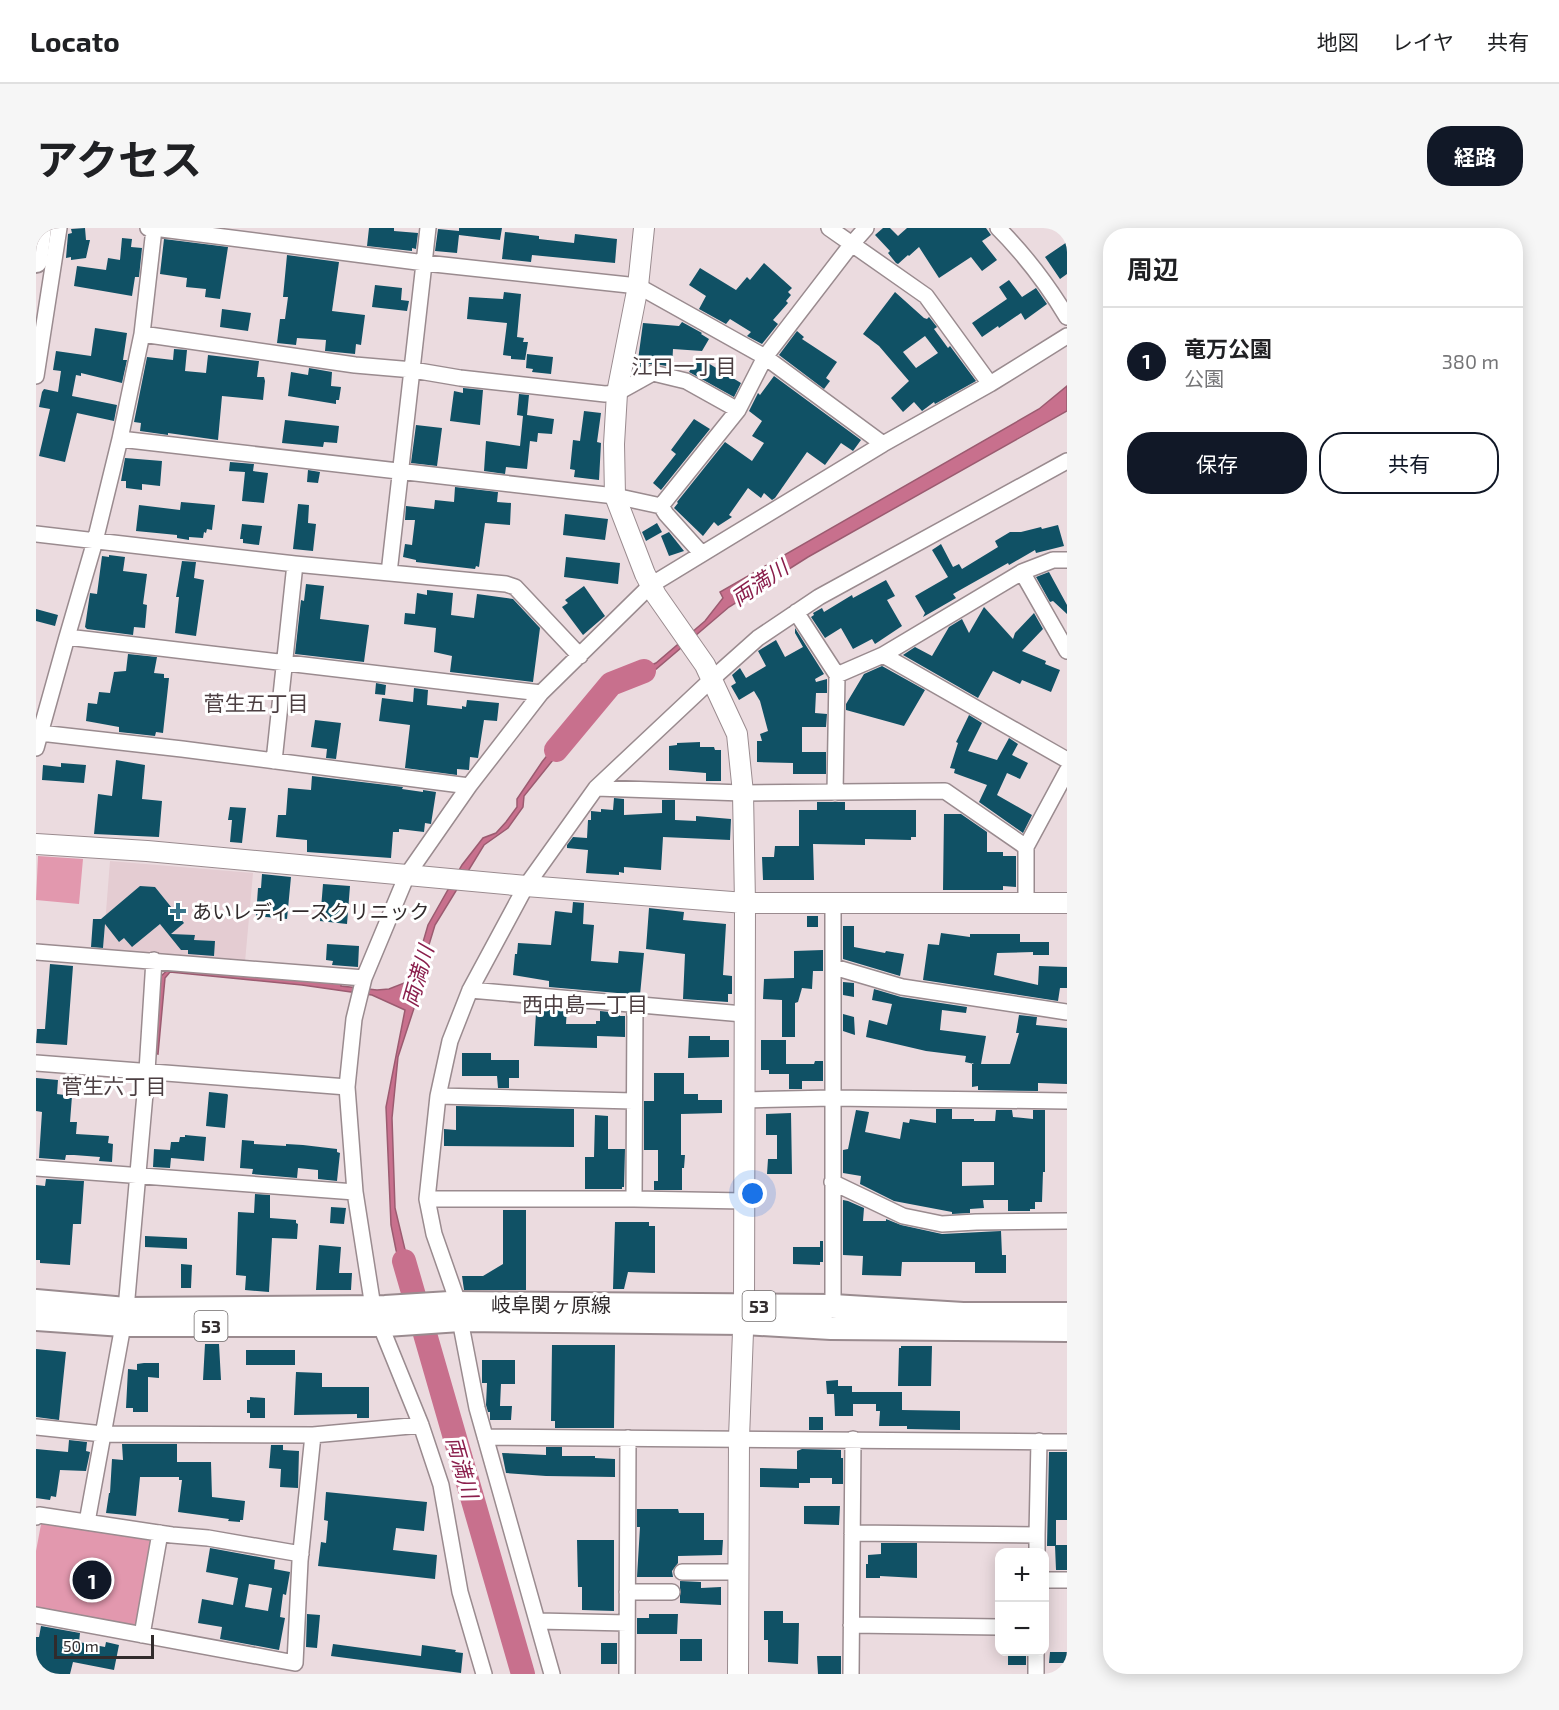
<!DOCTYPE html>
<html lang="ja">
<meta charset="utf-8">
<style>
:root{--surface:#fff;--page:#f6f6f6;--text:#202124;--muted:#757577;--line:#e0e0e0;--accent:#111827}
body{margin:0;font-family:"Exo 2","Noto Sans JP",sans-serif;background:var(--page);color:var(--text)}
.controls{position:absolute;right:18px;bottom:18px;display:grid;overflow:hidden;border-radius:12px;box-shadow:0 3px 15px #0003}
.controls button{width:54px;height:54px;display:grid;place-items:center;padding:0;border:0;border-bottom:2px solid var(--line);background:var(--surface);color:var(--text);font:30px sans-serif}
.scale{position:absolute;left:18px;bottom:15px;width:100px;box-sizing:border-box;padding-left:6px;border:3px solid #312b2c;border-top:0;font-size:16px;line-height:21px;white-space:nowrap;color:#312b2c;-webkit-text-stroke:4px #fff;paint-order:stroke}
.you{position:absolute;left:717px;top:966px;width:21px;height:21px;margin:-15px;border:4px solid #fff;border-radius:50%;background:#1a73e8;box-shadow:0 0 0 9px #1a73e833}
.badge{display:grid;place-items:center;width:39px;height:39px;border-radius:50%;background:var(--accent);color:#fff;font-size:20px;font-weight:700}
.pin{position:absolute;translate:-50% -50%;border:3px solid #fff;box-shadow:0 2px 6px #0006}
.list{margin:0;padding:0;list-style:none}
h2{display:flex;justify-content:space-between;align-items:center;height:78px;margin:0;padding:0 24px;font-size:26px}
h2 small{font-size:20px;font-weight:400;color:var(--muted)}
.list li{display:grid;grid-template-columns:39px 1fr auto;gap:18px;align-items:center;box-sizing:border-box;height:108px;padding:0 24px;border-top:2px solid var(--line)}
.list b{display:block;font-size:22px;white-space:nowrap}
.list p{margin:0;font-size:20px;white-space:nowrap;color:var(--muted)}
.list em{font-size:20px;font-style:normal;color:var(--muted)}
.actions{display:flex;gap:12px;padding:18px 24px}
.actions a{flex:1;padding:14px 0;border:2px solid var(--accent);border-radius:24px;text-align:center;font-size:21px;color:var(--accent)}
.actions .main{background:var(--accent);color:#fff}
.map{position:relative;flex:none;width:1031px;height:1446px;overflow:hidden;border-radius:24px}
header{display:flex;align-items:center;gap:36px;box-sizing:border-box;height:84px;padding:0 30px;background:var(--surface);border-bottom:2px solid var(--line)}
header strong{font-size:28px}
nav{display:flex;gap:33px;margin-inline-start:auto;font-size:21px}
.intro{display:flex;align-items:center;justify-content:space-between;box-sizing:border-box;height:144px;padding:0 36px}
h1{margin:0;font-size:42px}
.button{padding:15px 27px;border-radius:24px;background:var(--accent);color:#fff;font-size:21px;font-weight:700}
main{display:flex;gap:36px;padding:0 36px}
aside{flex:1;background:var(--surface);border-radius:24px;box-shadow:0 3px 15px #0003}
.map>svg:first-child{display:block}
.built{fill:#e4ccd2}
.green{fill:#e298ae}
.water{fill:#c8708d;stroke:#9b5b70;stroke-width:1.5}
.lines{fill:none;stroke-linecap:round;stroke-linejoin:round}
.river{stroke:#c8708d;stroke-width:24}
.building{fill:#105165;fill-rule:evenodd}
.street-casing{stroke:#9a8b8f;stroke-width:18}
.secondary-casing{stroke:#9a8b8f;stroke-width:22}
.primary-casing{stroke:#9a8b8f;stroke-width:26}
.street{stroke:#fff;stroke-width:15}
.secondary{stroke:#fff;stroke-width:20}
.primary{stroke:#fff;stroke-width:22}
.poi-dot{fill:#367389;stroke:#fff;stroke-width:2}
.labels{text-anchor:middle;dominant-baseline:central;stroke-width:6;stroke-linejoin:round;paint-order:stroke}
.shield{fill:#fff;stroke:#6f6b6b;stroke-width:1.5}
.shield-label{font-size:18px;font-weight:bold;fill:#312b2c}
.poi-label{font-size:20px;fill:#312b2c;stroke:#fff;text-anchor:start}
.street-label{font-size:20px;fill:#312b2c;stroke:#fff}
.neighbourhood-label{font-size:21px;fill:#4c3f42;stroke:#fff}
.water-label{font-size:21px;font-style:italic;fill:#8a1f4c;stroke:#fff}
</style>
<header>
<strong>Locato</strong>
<nav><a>地図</a><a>レイヤ</a><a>共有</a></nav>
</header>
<div class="intro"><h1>アクセス</h1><a class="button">経路</a></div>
<main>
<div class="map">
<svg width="1031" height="1446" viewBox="0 0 1031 1446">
<rect width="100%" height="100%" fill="#ebdbdf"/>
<path class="built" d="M74 633 217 645 209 734 67 722Z"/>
<path class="green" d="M2 628 47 631 43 676 0 672Z
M6 1291 119 1309 102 1402 0 1382V1323Z"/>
<path class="water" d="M1031 158V183L772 329 693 379 619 442 588 456 557 491 533 512 488 568 487 579 472 600 448 617 399 697 380 759 382 768 362 829 356 890 359 980 378 1059 383 1065H373L360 1022 355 997 350 879 369 782 336 767 266 757 134 744 129 750 122 826 118 825 125 748 135 739 305 754V758L341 762 353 761 371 754 378 745 392 697 426 637 447 610 460 605 470 594 481 579V571L506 534 529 505 554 485 581 452 620 435 669 393 687 370 684 364 1003 181Z"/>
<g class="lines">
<path class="river" d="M520 522 575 456 608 443
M368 1033 487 1446"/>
</g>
<path class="building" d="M49 0 50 12H54L50 30 35 32V29L30 30 32 6 36 5 35 1Z
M333 0H358V3L382 5 380 21 376 20V23L331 18Z
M423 0H466L464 12 423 7 421 25 399 23 402 1 423 3Z
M847 0H854L862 8 871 0H950L955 7 946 13 961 32 946 43 935 29 903 50 883 19 873 28 872 27 862 36 860 35 852 25 854 23 839 7Z
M469 4 503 8V11L538 15 539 6 581 11 579 35 496 27 495 34 466 31Z
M86 10 96 11 95 19 106 20 103 49H99L96 68 38 58 41 38 70 42 72 30 84 32Z
M128 11 192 19 184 71 169 69 170 61 150 59 151 50 124 46Z
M1031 14V46L1024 51 1009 29Z
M251 27 303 34 296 83 329 87 325 117 320 116 319 126 289 123 290 112 261 110 260 117 241 115 244 91H249L252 69H247Z
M728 35 756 60 752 64 755 67 750 73 752 75 737 92 742 96 726 116 711 108 715 104 694 91 690 96 663 81 670 68 653 57 664 40 700 62 711 49 714 52Z
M973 52 986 69 1000 60 1011 76 989 92 985 85 963 100 962 98 946 109 936 95 971 71 963 59Z
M339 57 366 60 365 72 373 73 371 83 336 79Z
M468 64 485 66 481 109 488 110 487 114H492L489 132 475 131V128L467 127 471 95 431 91 433 69 467 71Z
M859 64 888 90 891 91 893 89 901 99 898 101 912 120 914 118 940 153 899 176 898 174 886 183 878 174 867 184 855 170 873 153 843 118 827 106ZM889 108 902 125 880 140 867 124Z
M186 81 215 85 212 103 184 99Z
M646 94 666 105 665 106 673 111 666 123 637 121 636 139 619 136H613L597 145 600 131 602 132 607 95 643 98Z
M59 100 91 105 87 132H91L86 155 45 145V148L40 147 36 168 81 177 78 193 41 185 29 234 3 228 14 181 3 179 6 164 8 161 22 164 25 143 17 142 20 123 55 128Z
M761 103 768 109 766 111 801 134 790 150 794 153 788 161 743 127Z
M138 121 151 122 149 143 170 145 172 127 223 133 221 149H228L229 153 227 172 186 168 182 212 132 205V207L104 203 105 195 98 194 111 129 137 132Z
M491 126 517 129 515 146 496 144 497 141 490 140Z
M662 129 705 155 698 169 653 144Z
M273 140 296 144 295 158 305 159 303 172H300V176L252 168 255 144 272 147Z
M738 148 825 212 817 223 805 215 789 237 771 224 739 270 736 272 728 265 725 270 712 260 693 287 696 289 682 298 678 294 667 308 638 280 642 275 641 274 689 214 716 233 728 215 716 208 726 193 713 183 722 165 724 167Z
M427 160 447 162 444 197 414 193 418 163 427 165Z
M483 166 493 167 491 187 518 191 516 206 502 205 501 214 494 213 491 241 470 239 469 246 448 243 450 213 484 218 487 188 481 187Z
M548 183 565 185 561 214 565 215 563 252 538 249 539 242 534 241 537 212 544 213Z
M658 191 674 201 625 262 617 255 640 226 635 222Z
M249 192 303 198 301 215 288 214 287 219 246 215Z
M380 197 406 200 401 238 375 235Z
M89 230 126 233 124 258 106 256V262L90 260V253H85Z
M194 234 218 236 217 243 232 245 228 275 206 273 209 244 193 243Z
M272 242 284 244 282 255 271 254Z
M419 259 462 264 461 274 475 275 474 297 449 295 443 339 440 338 439 341 413 338 380 334V332L367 329 369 316 376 317 379 292H369L370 278 398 281 399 272 418 274Z
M145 274 179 277 176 302 171 301 170 305 168 304 167 310 153 309V312L141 310V307L100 303 103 277 144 282Z
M262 276 273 277 272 295 280 296 277 323 257 321Z
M529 286 572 291 569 312 527 307Z
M621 295 626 304 610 313 606 304Z
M206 296 226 298 223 317 207 315V311H204Z
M1022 297 1028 318 1000 325 999 322 973 337 972 335 917 366 920 370 887 389 889 385 879 368 912 349 896 322 905 316 917 339 923 336 926 341 962 319 959 313 974 304H985L1005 299 1006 301Z
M633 304 648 323 633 328 625 308Z
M73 327 89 329 87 343 111 346 107 376 111 377 109 400 98 399 97 407 51 401 49 399 54 365 61 366 66 328 73 329Z
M530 329 584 335 582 356 528 349Z
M146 333 160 334 158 350 168 352 160 408 139 405 143 369H140Z
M1013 344 1031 377V386L1017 373 1014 374 1000 349Z
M850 352 859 368 851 372 866 398 839 416 836 411 817 421 805 400 789 410 775 389 778 387 777 385 786 380 788 384 816 367 817 370Z
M270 356 288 358 284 391 333 397 328 434 259 426 265 372 268 373Z
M548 358 569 388 547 407 526 379 532 375 529 372Z
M391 362 417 365 415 387 438 390 441 366 477 371 504 400 497 454 414 444 416 428 398 424 400 400 368 396 369 385 379 386 381 365 391 367Z
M948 379 977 411 979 405 998 385 1007 401 986 423 1010 433 1009 436 1024 442 1015 464 986 452 984 456 957 443 942 470 867 427 879 419 896 428 913 399 926 391 933 405Z
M0 381 22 387 19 398 0 393Z
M759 400 788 446 779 451 780 454 791 451V465H780L779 485 791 486 790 499H766V524H790V546H757V535L721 534V513H726L724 506 732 503 724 473 718 463 703 472 695 458 700 455 696 447 704 440 710 450 730 438 722 423 740 412 749 429 767 419 759 405Z
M92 426 121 429 118 445 128 446V450H133L127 505 120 504 119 508 83 504V499L50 493 52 475 61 476 63 464 74 465 78 444 90 443Z
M846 438 889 462 868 498 810 482V476L828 446Z
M340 455 350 457 349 467 339 466Z
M378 460 392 462 391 477 426 481V478L430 479 431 472 463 475 461 493 448 492 442 530 434 529 433 542 421 541V547L369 540 374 497 343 493 346 470 377 474Z
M933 487 946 495 932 523 961 532 973 510 982 516 976 527 992 535 984 551 971 545 961 567 996 587 987 605 943 574 951 557 918 545 919 541 914 540 922 515 920 514Z
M279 492 305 495 300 531 290 530 291 521 275 519Z
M664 514V519H678L679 522H685V553H670V545L633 542V518L641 517V515Z
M80 532 109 537 106 571 126 573 123 609 58 606 62 566 76 568Z
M25 535 50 537 48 555 6 552 7 537 25 539Z
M276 548 367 559 366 561 387 564V562L400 564 395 596 389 595 388 604 363 601V604H357L355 630 271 624V612L240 609 242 587H250L252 560 275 562Z
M578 570 588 571V587L626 585V572H639V592L660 593V588L695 591 694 612 627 609 625 642 588 639V645L583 644V647L550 645 552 622 531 620V617L537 609 551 610 552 592H555V583L565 584V581L577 582Z
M781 574H809V582H880V609H875V612L829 611V617L777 616 778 652H727L726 629H738L739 618H763V582H781Z
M194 579 210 580 206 615 194 614 196 592H192Z
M908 586H925L951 604V624H967V628H980V659L967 658V662H907Z
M226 646 255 649 251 691 220 688 222 660H225Z
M287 656 314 658 311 696 284 693Z
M104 658 119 659 148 695 135 706 159 707 158 712 179 713 178 728 152 726V722H145L124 696 96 719 88 710 83 714 69 696 67 720 55 719 57 691H65Z
M537 674 548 675 547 696 558 697 555 733 582 735 583 723 608 725 604 767 513 759V753L477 747 479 726H481L482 715 515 717 519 683 536 685Z
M613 680 648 684 647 692 690 696 687 747 696 748V766H692V774L647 771 649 726 610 721Z
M771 688H782V699H771Z
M807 698H818V719L849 725 850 723 868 726 864 748 807 731Z
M905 705 934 709V706H984V714H1013V727H997V724L961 725 958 747 1002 757 1003 738 1031 739V760H1024L1022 773 887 752 892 716 903 717Z
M291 716 323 718 322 739 296 737 297 733 290 732Z
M787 722V743H777L776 761 766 760 762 774 759 775V809H746V772L727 771 728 751 758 750V723Z
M14 736 37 738 31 817 0 815 1 801H9Z
M807 754 818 755V769L807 767Z
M838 761 865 769 931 779 930 785 906 782 904 802 950 808 945 836H974L983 805H980L983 787 1001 789 1000 797 1031 800V856L1002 855V863L942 862V858L936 859V835L938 836 929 834 930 828 890 823 830 809 833 792 851 797 856 776 836 772Z
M503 778 531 780 530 796H560V793H564V783L584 785V788H589V809L561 808V820L498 818 500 785H503Z
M807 786 818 789 819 807 807 803Z
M653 808H674V812H693V829L652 830Z
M725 812H750V836H778L779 833H787V853H766V861H753V846H733V842H725Z
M426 825H455V832H483V850H473V860H462L461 848H426Z
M618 845H648V866H662V872H686V885L645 886V927H649L648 940H646V962H618V953H622V922H608V873H618Z
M0 850 22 852 21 866 36 868 34 894H41L40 906 73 908 72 915 77 916 76 934 63 933 64 929 38 927H30L29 932 3 930 6 884 0 883Z
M173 864 191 866 192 867 189 900 170 898Z
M420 878 538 881V919L408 918V901L420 902Z
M900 881H916V891H938V893H959L960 882H976L977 889 997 891V882H1009V944H1007L1006 974H999V981H994V983H972V972H947L948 980 934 981V985L916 986V984L858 973 824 956 825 948 807 945V922L812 921 820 882 833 884 829 904 864 911 867 894 873 895 874 891 900 895ZM926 934H958V957L926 958Z
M755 885 756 946H731L732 931H741V907H730V886Z
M559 887 572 888V921H589L588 959H586V961H549V929H558Z
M149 907 170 909 168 933 135 930 134 940 117 939 118 921 134 922 135 914H143L144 909H149Z
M206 912 218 913V916L250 918V916L267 917 301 921V924L304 925 301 953 282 951V942L262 940 261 950 216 946 217 941 204 940Z
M10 951 48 953 45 996H37L34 1037 4 1035V1032H0V957L9 958Z
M219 966 234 967V990L260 992V995L262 996 261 1011 236 1010 233 1064 209 1062 210 1048 200 1047 202 984 218 985Z
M807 972 812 973 828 980 827 993H850V991L865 997 906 1006 965 1003 966 1027H970V1045H939V1034H866L865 1048 826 1047 827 1028 807 1027Z
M295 979 310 980 308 996 294 995Z
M467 982H490V1062H428L426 1048H447L467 1036Z
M579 994H613V998H619V1045L592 1044 588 1061H577Z
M109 1008 151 1010V1021L109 1019Z
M784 1013H787V1034H784V1037L757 1036V1019H784Z
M283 1017 305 1019 303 1045H316L315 1062H280Z
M145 1036 156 1037 155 1060H145Z
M169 1116H183L185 1152H167Z
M516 1117H579L578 1200H519V1193H515Z
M865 1118H896L895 1158H862L863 1120H865Z
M0 1121 30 1124 23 1192 0 1189Z
M210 1122H259V1137H210Z
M446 1132H479V1156H465L464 1178H476L475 1192H454V1184H452L450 1177 451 1155H446Z
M108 1135H123V1150L112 1149V1184H97V1180H90L92 1141 101 1142V1136Z
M260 1144 286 1145V1159H333V1190H321V1186L258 1187Z
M802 1152V1158H816V1164H866V1182L924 1183V1202L871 1201V1198H843L844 1183H840V1176H817V1188H799L798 1166H791L790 1153Z
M214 1169 229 1170V1190H214V1185H211V1172H214Z
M773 1189H787V1202H773Z
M33 1212 51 1214 50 1223 54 1224 50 1243 24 1242 20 1269 15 1268 14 1272 0 1270V1221L32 1224Z
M86 1216H141V1234H175L176 1269 209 1273 207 1292H204V1294L192 1293 193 1291 142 1284 146 1252H143V1249H104L100 1288 70 1285 73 1265H74L76 1231 87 1232Z
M235 1217H247V1222L263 1223 262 1260 244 1259 245 1241 233 1240Z
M510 1219H526V1228H559V1230L579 1231V1249L510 1248 470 1245 466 1225 510 1227Z
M766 1221 805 1222V1230H807V1256H796V1250H774V1255H763V1260L724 1259V1240L761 1241V1223Z
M1013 1224H1031V1292H1020V1317H1031V1342H1020L1019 1318H1011Z
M290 1264 391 1274 388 1303 360 1300 357 1322 401 1327 399 1351 282 1338 285 1314 290 1315 292 1293 288 1292Z
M768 1278H804L803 1297 768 1296Z
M601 1281H642L643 1285H668V1312H687L686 1327 642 1328V1335L636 1343 637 1349H601L604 1299H601Z
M541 1312H578V1383L546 1382V1359H542Z
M845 1315H881V1350L844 1348V1350H830V1336H832V1327L845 1326Z
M174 1320 239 1332 238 1341 254 1344 250 1367 247 1366 244 1389 249 1390 243 1422 184 1411 186 1399 162 1395 166 1371 197 1377 202 1350 170 1344ZM213 1356 236 1360 232 1383 209 1379Z
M644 1353 665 1354V1360L685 1359V1377L644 1375Z
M728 1383H747V1395H763L762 1436 732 1434V1412H728Z
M271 1386 284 1387 281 1420 270 1419Z
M613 1386H642L641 1406H601V1390H613Z
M5 1398 44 1405 43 1414 69 1419 70 1414 83 1417 78 1442 37 1434 34 1446H0V1409H3Z
M644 1411H666V1433H644Z
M565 1415H581V1436H565Z
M297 1416 385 1428 386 1417 420 1422 419 1424 427 1425 425 1445 295 1428Z
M972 1424H990V1437H972Z
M1014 1424H1031V1435H1013Z
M781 1428H805V1446H782Z"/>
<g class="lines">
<g class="street-casing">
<path id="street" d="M112 0 118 1 106 106 84 211 579 268 625 278 702 182 729 129 815 17 830 0
M118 0 389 35 602 58 729 129 847 216
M793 0 890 68 954 156
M962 0C989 27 1011 56 1031 89
M106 106 319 137 377 142 424 150 569 166 581 165 617 145 650 153 702 182
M0 148 23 0
M625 278 630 286 666 326
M0 306 259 336 470 356 479 359 544 428
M986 344 1031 423
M353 345 392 0
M760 384 801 447 799 565
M31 409 59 313 84 211
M847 427 1031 532
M801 447 847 427 986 344 1017 332H1031
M4 505 146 521 433 558
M0 520 31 409 505 465
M238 533 259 336
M560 560 707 565 909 563 990 619
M990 674V619L1031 543
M797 675V1078
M0 724 328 750
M798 739 866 759 1031 784
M434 762 707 786
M0 835 311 859
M402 868 597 873
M709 872 796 870 1031 873
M0 940 319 964
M796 954 867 988 906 996 940 994 1031 993
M391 971H598L708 973
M598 971 599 776
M0 1199 67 1206 277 1207 385 1197
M449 1209 1031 1214
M0 1289 3 1287 136 1307 172 1310 265 1326
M51 1294 90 1081 111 843 118 732
M816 1305 1001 1307V1324
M1001 1307 1003 1213
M646 1344H702
M1008 1352H1031
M591 1364H636
M0 1387 259 1435 264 1333 277 1207
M502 1393 591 1395
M815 1397 963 1399
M106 1407 124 1305
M448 1446 424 1364 405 1257 385 1197 337 1079 319 964 311 859 318 791 328 750 371 647 433 558 505 465 615 357 847 216 954 156 1031 108
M516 1446 441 1180 419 1066 398 1006 391 971 402 868 414 813 434 762 490 658 560 560 676 451 722 410 783 369 1031 233
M591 1446 592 1210
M815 1446 817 1211
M1000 1446V1424"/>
</g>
<g class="secondary-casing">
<path id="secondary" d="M608 0 602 58 581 165 578 216 579 268 609 346 620 367 669 437 701 506 707 565 709 675 708 1077 703 1210 702 1446
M0 616 111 623 490 658 709 675H1031"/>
</g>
<g class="primary-casing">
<path id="primary" d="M0 33 4 0
M0 1073 90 1081 349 1079 414 1075 797 1078 927 1086H1031
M0 1091 87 1097H350L424 1092 708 1095 795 1100 1031 1102"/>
</g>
<use href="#street" class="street"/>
<use href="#secondary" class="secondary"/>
<use href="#primary" class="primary"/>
</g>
<path class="poi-dot" d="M139 674h6v6h6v6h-6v6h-6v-6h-6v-6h6z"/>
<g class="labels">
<g class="shield">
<rect x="706.5" y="1063" width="33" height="30" rx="4.5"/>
<rect x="158.5" y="1083" width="33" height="30" rx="4.5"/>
</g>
<g class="shield-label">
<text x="723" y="1078">53</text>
<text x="175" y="1098">53</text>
</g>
<g class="poi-label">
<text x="156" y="683">あいレディースクリニック</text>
</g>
<g class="street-label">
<text x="515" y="1076">岐阜関ヶ原線</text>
</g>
<g class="neighbourhood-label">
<text x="648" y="137">江口一丁目</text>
<text x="220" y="474">菅生五丁目</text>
<text x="549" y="775">西中島一丁目</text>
<text x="78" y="857">菅生六丁目</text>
</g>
<g class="water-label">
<text transform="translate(723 354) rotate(-34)">両満川</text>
<text transform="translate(381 748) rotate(-74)">両満川</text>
<text transform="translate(427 1239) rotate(74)">両満川</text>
</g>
</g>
</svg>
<div class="controls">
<button>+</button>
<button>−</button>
</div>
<div class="scale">50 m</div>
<div class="you"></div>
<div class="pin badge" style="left:56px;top:1352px">1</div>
</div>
<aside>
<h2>周辺<small></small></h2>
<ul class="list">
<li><span class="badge">1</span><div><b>竜万公園</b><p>公園</p></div><em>380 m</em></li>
</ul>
<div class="actions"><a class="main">保存</a><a>共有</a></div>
</aside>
</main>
